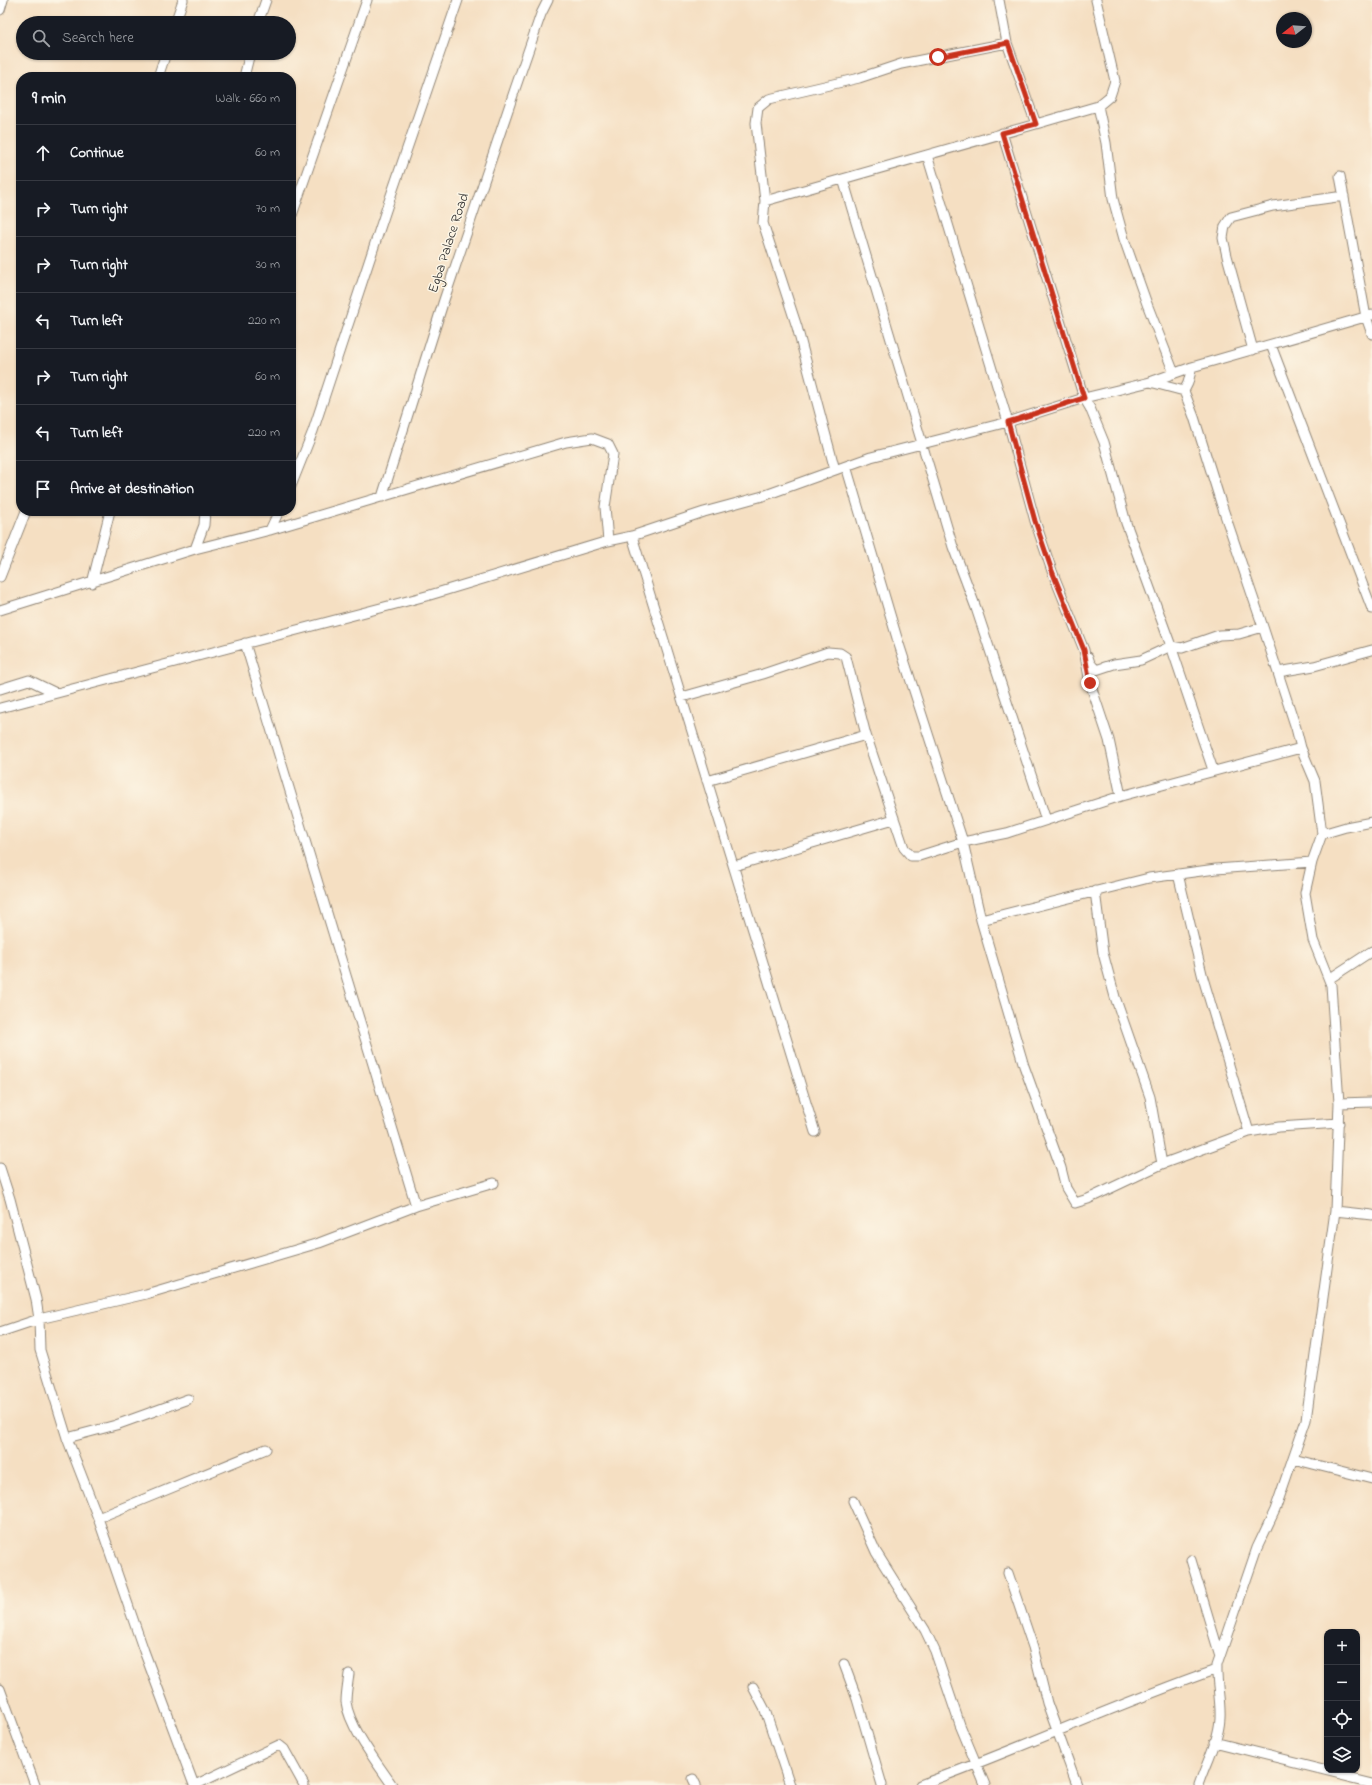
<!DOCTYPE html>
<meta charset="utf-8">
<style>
:root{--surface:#171b24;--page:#20242c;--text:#f1f3f6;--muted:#9ea1a6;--line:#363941}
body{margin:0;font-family:"Indie Flower",sans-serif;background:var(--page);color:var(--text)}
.controls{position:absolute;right:12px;bottom:12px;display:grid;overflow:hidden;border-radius:8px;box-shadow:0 1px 3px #0004}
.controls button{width:36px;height:36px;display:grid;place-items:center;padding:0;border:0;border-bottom:1px solid var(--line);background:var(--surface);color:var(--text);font:20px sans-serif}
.compass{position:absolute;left:1276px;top:12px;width:36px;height:36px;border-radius:50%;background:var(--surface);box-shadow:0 1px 3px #0004;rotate:253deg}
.stop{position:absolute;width:12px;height:12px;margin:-9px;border:3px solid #c8321e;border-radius:50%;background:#fff}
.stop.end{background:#c8321e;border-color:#fff;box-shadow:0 1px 4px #0008}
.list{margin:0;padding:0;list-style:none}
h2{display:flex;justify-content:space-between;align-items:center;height:52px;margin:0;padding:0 16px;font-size:17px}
h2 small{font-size:13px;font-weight:400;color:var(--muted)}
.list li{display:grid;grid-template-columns:26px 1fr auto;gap:12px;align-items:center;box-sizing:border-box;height:56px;padding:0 16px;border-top:1px solid var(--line)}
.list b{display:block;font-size:15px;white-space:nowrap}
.list em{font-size:13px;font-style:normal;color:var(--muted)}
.icon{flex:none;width:22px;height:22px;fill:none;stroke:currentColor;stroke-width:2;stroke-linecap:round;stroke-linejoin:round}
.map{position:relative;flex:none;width:1372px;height:1785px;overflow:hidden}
.search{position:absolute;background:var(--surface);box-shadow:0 1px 3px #0004;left:16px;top:16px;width:280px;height:44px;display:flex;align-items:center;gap:10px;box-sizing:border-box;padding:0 14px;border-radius:22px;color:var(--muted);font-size:15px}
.panel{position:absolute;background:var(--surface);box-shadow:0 1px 3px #0004;left:16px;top:72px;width:280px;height:444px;border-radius:16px}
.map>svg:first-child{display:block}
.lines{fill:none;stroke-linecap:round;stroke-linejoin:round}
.street-casing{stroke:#908576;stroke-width:11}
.street{stroke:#fff;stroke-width:9}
.route{stroke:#c8321e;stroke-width:5}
.labels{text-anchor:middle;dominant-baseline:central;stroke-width:3;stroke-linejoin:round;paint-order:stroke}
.street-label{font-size:14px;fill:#2b2b2b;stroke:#fcf5e5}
</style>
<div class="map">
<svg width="1372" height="1785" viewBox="0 0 1372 1785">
<rect width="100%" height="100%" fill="#fcf5e5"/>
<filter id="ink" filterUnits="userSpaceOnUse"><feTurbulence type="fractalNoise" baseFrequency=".025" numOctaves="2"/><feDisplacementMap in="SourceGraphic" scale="8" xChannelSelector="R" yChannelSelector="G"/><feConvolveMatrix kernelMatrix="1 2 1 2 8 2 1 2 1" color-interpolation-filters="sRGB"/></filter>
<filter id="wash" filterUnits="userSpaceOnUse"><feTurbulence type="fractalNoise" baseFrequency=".012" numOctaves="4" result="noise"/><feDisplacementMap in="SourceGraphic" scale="16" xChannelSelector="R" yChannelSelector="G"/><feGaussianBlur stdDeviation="0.9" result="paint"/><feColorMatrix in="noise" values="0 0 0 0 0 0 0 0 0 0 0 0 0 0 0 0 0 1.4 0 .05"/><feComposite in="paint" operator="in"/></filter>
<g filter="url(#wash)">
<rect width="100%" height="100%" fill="#f5dfc2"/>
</g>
<g filter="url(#ink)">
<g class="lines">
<g class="street-casing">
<path id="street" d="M999 0 1007 43
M1096 0 1115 81 1110 96 1098 106
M0 10 3 0
M175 23 183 0
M258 23 266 0
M158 77 166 53
M244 77 250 53
M1002 133 1084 398 1090 408 1104 442 1126 523 1171 646 1213 770
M927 155 1008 422 1035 521 1052 571 1084 650 1090 683 1109 740 1121 796
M1340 176 1366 317 1372 334
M843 179 953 547 976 608 1046 820
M765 201 1036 124
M291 218 367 0
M1271 345 1372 609
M1253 350 1227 256 1223 238 1225 226 1231 217 1273 206 1344 196
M1150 382 1192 367 1372 315
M1184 391 1188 383 1192 367
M846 466 897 638 963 842 981 920 1024 1066 1061 1168 1066 1188 1075 1203 1088 1199 1162 1164 1249 1132 1279 1127 1339 1123
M835 470 797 327 763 223 765 201 756 123 758 108 769 99 859 78 901 64 1007 43 1036 124 1098 106 1106 143 1113 199 1124 239 1147 304 1174 373
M291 486 313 431 387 207 458 0
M382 497 444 300 515 89 541 14 548 0
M270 530 279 511
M632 536 815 1132
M195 549 204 525 205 511
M0 577 26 511
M92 583 110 511
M0 610 195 549 270 530 566 442 592 438 608 444 613 454 605 507 608 541
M245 643 416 1206
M1088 657 1090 663 1096 670 1114 664 1141 660 1171 646 1182 648 1219 635 1239 634 1263 627
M1278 672 1314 666 1372 650
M0 689 29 680 56 693
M682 697 763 674 828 652 840 653 846 657 866 735 904 848 911 856H919L963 842 1007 833 1121 796 1301 748
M0 708 430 595 608 541 632 536 704 512 763 496 871 457 1008 422 1084 398 1150 382 1184 391 1194 417 1221 503 1263 627 1296 728 1301 748 1315 781 1322 834 1312 862 1305 893 1313 940 1331 985 1339 1103 1335 1211 1306 1420 1275 1510 1257 1548 1217 1665C1216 1683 1221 1700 1220 1718 1219 1740 1206 1764 1199 1785
M707 781 866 735
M1322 834 1346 827 1372 822
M734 866 894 819
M1178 874 1203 978 1249 1132
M1095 891 1103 953 1115 997 1150 1097 1162 1164
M981 920 1149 878 1216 869 1312 862
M1329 979 1372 951
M1339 1103 1372 1102
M0 1168 10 1199 36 1299 39 1319 40 1350 67 1438 98 1518 144 1651 194 1785
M1335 1211 1372 1215
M0 1332 39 1319 146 1294 319 1243 416 1206 494 1183
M67 1438 116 1425 188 1399
M1293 1459 1372 1479
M853 1501 876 1552 925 1630 935 1651 960 1725 985 1785
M98 1518 266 1449
M1191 1560 1220 1656
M1008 1573 1033 1647 1047 1703 1077 1785
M844 1664 857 1699 882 1785
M349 1674C348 1683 346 1692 346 1702 349 1727 378 1764 392 1785
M753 1687 765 1710 790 1785
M0 1689 35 1785
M1214 1742 1372 1781
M693 1779 696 1785
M195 1785 279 1745 284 1749 304 1785
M920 1785C1020 1749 1116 1704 1217 1669"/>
</g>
<use href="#street" class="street"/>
</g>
</g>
<g class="lines" filter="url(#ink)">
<path class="route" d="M938 57 1008 43 1036 124 1002 133 1084 398 1008 422 1035 521 1052 571 1084 650 1090 683"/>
</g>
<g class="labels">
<g class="street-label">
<text transform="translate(449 243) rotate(-72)">Egba Palace Road</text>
</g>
</g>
</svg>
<div class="controls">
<button>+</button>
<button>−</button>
<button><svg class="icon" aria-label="locate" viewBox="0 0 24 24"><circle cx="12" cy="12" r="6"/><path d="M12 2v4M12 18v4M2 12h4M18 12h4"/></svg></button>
<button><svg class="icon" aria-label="layers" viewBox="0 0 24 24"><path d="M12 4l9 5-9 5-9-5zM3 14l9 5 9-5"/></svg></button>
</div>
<svg class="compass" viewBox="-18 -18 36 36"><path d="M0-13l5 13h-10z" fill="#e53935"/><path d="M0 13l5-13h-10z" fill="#9ea1a6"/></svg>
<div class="stop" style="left:938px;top:57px"></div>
<div class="stop end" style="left:1090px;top:683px"></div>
<div class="search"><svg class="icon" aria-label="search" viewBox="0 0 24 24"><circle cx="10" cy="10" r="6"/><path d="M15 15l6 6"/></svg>Search here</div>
<section class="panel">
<h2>9 min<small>Walk · 660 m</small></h2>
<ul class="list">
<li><svg class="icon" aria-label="ahead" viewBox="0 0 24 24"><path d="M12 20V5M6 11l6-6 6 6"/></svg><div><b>Continue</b></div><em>60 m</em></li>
<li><svg class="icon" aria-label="right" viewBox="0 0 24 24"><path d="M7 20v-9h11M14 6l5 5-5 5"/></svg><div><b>Turn right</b></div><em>70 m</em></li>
<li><svg class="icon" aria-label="right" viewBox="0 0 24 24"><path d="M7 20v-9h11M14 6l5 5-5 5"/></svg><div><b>Turn right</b></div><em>30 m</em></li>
<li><svg class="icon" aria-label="left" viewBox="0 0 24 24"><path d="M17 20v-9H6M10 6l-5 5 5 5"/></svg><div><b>Turn left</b></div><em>220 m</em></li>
<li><svg class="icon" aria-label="right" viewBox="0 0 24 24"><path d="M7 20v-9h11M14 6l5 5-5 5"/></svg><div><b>Turn right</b></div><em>60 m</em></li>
<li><svg class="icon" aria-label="left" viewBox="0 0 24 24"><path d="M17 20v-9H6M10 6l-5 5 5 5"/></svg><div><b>Turn left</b></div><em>220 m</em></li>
<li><svg class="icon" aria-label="arrive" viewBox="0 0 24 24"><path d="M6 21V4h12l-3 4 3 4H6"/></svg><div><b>Arrive at destination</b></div></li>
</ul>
</section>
</div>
